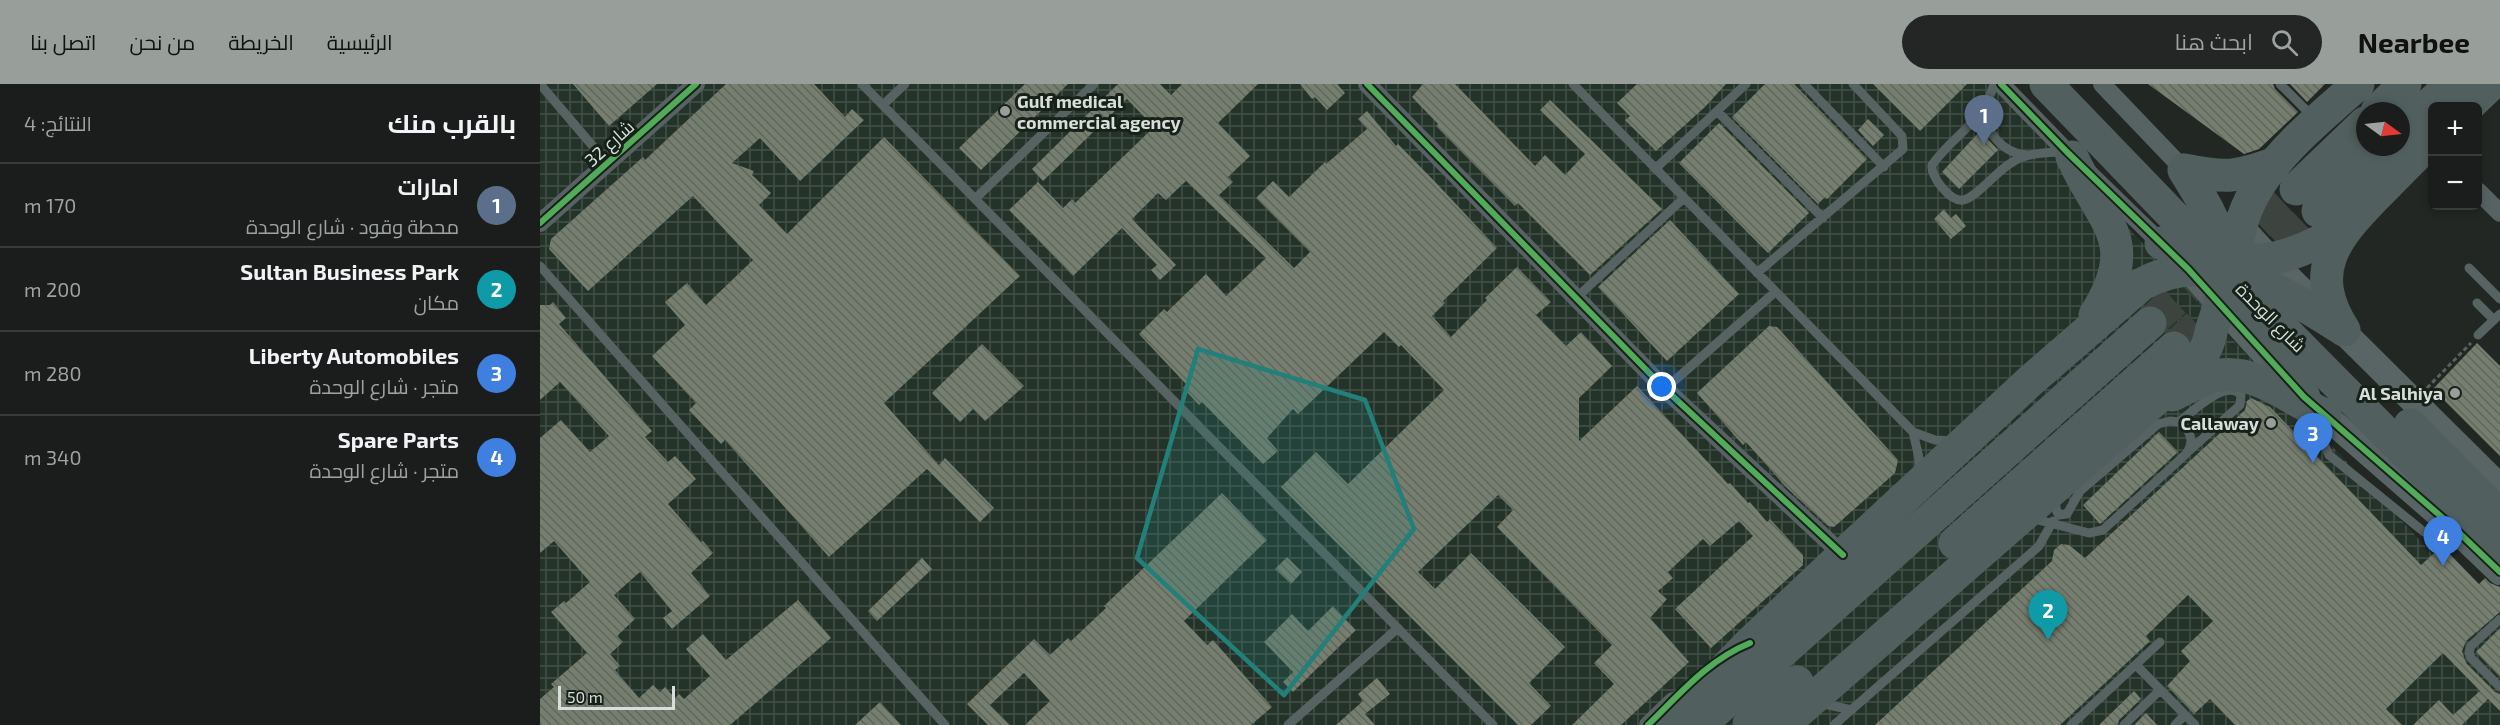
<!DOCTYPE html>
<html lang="ar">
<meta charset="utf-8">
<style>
:root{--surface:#1a1d1b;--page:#232624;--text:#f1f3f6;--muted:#9fa2a3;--line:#383b3a;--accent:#989f9a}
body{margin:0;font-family:"Exo 2",Cairo,sans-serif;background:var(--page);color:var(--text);direction:rtl}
.controls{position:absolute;right:18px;top:18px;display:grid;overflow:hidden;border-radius:9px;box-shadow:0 3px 9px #0003}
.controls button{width:54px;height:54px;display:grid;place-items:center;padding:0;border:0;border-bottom:2px solid var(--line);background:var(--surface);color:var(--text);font:30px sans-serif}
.compass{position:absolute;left:1816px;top:18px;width:54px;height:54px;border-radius:50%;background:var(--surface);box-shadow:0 3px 9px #0003;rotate:105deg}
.scale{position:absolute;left:18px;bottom:15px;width:117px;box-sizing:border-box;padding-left:6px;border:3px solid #d8dfda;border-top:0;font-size:16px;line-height:21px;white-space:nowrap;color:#d8dfda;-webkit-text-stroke:4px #16211a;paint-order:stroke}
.you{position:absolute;left:1122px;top:303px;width:21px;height:21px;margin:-15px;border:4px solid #fff;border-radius:50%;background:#1a73e8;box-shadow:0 0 0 9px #1a73e833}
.badge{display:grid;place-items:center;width:39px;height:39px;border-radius:50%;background:var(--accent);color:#fff;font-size:20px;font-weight:700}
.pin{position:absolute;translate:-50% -50px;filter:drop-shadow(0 2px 3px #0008)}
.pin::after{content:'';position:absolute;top:32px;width:21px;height:18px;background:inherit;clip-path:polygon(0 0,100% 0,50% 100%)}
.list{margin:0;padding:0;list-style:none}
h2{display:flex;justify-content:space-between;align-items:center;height:78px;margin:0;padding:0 24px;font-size:26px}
h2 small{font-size:20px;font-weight:400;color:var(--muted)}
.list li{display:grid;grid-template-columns:39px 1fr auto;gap:18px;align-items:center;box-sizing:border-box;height:84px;padding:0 24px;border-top:2px solid var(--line)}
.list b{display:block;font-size:22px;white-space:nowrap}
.list p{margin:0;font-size:20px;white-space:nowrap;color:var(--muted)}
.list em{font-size:20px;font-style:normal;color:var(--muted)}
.icon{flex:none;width:33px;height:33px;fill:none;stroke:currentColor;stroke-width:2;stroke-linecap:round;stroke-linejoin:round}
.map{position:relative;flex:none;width:1960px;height:641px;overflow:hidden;direction:ltr}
header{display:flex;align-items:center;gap:36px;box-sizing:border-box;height:84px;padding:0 30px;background:var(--accent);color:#111}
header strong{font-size:28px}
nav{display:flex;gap:33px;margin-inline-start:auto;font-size:21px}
.search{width:420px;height:54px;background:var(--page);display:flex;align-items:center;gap:15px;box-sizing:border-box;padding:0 21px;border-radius:33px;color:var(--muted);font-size:22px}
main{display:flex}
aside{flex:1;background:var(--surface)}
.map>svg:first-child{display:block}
.industrial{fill:url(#industrial-grid)}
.building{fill:url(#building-back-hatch)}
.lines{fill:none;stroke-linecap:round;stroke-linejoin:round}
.highway-tunnel{stroke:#3d433f;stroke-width:33;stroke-dasharray:33 16;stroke-linecap:butt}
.path{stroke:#596260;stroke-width:3;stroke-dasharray:4.5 3;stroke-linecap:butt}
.lane{stroke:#576362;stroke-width:9}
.street{stroke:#576362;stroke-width:18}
.secondary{stroke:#586564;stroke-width:26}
.highway{stroke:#51605e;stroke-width:33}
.highway-bridge{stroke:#51605e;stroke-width:33}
.cycleway-casing{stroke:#16211a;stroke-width:10}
.cycleway{stroke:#51ab58;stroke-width:6}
.marked{fill:#238079;fill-opacity:0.2;stroke:#238079;stroke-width:4.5;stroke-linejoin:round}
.poi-dot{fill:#989f9a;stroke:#16211a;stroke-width:2}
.labels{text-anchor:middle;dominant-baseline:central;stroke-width:6;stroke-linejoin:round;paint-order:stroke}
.poi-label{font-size:18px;font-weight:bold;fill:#d8dfda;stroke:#16211a;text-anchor:end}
.street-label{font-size:18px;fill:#d8dfda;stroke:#16211a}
</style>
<header>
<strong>Nearbee</strong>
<div class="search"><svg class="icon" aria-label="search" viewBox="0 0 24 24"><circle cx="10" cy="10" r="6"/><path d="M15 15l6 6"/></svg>ابحث هنا</div>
<nav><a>الرئيسية</a><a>الخريطة</a><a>من نحن</a><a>اتصل بنا</a></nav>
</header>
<main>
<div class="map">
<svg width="1960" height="641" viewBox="0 0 1960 641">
<defs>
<pattern id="industrial-grid" width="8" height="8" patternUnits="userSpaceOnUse" patternTransform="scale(1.5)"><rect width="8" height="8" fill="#24332a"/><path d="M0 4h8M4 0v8" fill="none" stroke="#435048"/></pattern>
<pattern id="building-back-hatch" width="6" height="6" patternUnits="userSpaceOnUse" patternTransform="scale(1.5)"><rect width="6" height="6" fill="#767e6f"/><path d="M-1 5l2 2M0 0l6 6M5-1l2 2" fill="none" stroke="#61665d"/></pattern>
</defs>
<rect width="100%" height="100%" fill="#222724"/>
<path class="industrial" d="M0 0H1454L1960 542V641H0Z"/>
<path class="building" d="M33 0H117L69 42Z
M186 0H274L305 33 312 25 324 36 260 97 220 54 192 79 214 87 212 91 231 109 219 121 247 150 344 53 480 192 344 319 399 381 405 374 454 424 440 438 387 385 289 473 185 356 181 360 149 326 156 319 112 272 145 241 125 218 147 199 166 221 213 176 153 112 48 207 9 165 11 155 103 73 105 76Z
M485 0H528L441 86 419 64Z
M578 0H620L631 11 642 0H718L678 39 710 72 688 93 693 98 679 111 754 184 770 168 716 114 733 97 749 113 785 78 786 80 827 45 818 35 827 27 856 62 858 60 899 102 957 164 903 217 905 219 892 232 911 253 947 216 945 214 977 183 1011 218 996 231 1026 262 1041 248 1072 282 1039 314V357L1097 302 1188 400 1190 399 1208 419 1210 418 1227 438 1230 435 1263 471V481L1171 564 1135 525 1213 452 1199 437 1170 462 1163 455 1128 488 1133 494 1118 507 1127 515 1110 534 1149 578 1081 641H1032L1074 600 1054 579 1072 561 957 443 973 426 958 411 878 488 895 505 931 469 1025 563 989 599 1011 622 991 641H978L741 403 776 368 808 400 904 306 861 261 859 263 844 248 758 330 753 325 727 354 738 367 723 380 662 318 659 321 643 304 646 300 599 250 624 225 627 228 666 190 686 212 726 174 646 97 626 116 618 109 592 135 636 181 620 196 611 186 617 181 582 144 533 192 469 126 498 98 523 124 532 115 535 119 614 43 587 15 503 97 492 85Z
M760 0H797L805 9 787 26 775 13 772 15Z
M883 0H915L995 82 1005 71 1025 91 1045 70 1000 26 1010 16 1122 125 1050 191 978 119 975 122 896 42 898 40 872 13Z
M1097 0H1186L1165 23 1116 67 1085 36 1090 32 1077 19Z
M1225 0H1254L1327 75 1287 115 1285 113 1278 120 1192 33Z
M1333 0H1427L1380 47Z
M1608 0H1733L1735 5 1758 28 1719 65 1704 70Z
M1750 0H1785L1767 18Z
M1328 35 1344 51 1333 62 1318 46Z
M1179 39 1269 129 1228 169 1139 79Z
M1440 47 1458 66 1419 105 1402 88Z
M1404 125 1411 134 1416 130 1426 142 1411 155 1394 135Z
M1130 136 1199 210 1127 277 1058 203Z
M13 218 26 234 19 240 112 347 105 353 128 378 135 372 156 395 128 420 161 458 163 457 173 469 151 489 170 512 132 545 123 534 132 527 100 488 74 511 95 535 77 552 83 558 70 570 80 582 75 586 99 614 113 601 120 608 125 603 135 614 139 610 144 615 170 592 146 565 163 550 186 576 258 516 291 554 190 641H0V615L14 603 11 600 47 569 11 528 24 517 26 519 50 498 14 457 0 469V354L21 336 50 368 69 352 20 298 0 316V221H10Z
M1229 242 1237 243 1358 376 1355 389 1294 443 1288 442 1247 404 1206 358 1203 361 1157 309Z
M1937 259 1960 282V372L1893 305Z
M442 260 484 302 445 337 433 325 420 338 392 309Z
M1711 314 1730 323 1881 481 1902 462 1939 500 1945 494 1950 499 1960 503V528L1926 557 1922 567 1926 579 1955 608 1960 610V627L1948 615 1922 641H1873L1899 616 1913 631 1940 607 1903 569 1846 625 1862 641H1695L1670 615 1654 630 1627 602 1650 577 1641 567 1673 537 1648 511 1606 552 1610 557 1520 641H1335L1512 477 1514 466 1521 460 1529 461 1545 474 1705 326 1707 317Z
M1619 348 1638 368 1560 440 1543 421Z
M682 409 727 456 644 537 667 561 673 556 732 623 711 641H485L510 617 484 589 450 621 470 641H448L427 620 494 555 510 571 528 554 531 557 566 524 564 522Z
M747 473 762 488 751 500 735 485Z
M382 474 392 485 337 537 328 527Z
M793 522 816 546 753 608 743 598 753 588 724 558 752 530 768 547Z
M1960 544V593L1936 568Z
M837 594 850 610 825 630 835 641H796L823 617 818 610Z
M1594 607 1601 615 1579 636 1577 641H1559Z
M340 618 361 641H315Z
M1606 629 1617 641H1594Z"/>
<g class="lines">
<path class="highway-tunnel" d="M1610 239 1756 105
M1634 264 1778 127"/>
<path class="path" d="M1887 304 1931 259"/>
<path class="lane" d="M0 0 68 80
M322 0 953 641
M1033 0 1373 348 1395 356 1413 357
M1264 0 1344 83
M1454 0C1443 39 1413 51 1392 81 1390 92 1410 118 1423 116 1435 115 1458 86 1471 79 1487 68 1507 69 1526 68
M1740 0 1773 33
M343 21 365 0
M1444 24C1445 47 1462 69 1486 71
M1177 27 1283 134
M1115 85 1206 0
M435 115 554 0
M0 182 405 641
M1929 184 1960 215
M1217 189 1363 65 1362 52 1313 0
M1036 214 1144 114
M1937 219 1954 236
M1938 251 1960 230
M1125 305 1235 208
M1784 337 1782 356 1789 371 1884 448 1897 452 1912 443
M1639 338C1652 328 1686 294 1701 311L1700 321 1649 367
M1373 348 1379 374 1380 390
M1491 434 1549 449 1563 446 1646 370C1655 358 1651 346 1639 338L1630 337 1618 340 1540 407 1527 430 1519 431 1517 428 1514 414
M1960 535 1931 562 1929 568 1931 574 1960 603
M1596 581 1655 641
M1284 620 1312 626
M748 641 858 544
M1294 641 1499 462 1513 437
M1531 641 1620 558
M1584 641 1620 606
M1635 641 1645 631"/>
<path class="street" d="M827 0 1125 305 1303 471
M1461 0 1527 68 1627 165
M1562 0 1650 92
M1938 107 1960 129
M0 139 156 0
M1108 641 1133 617"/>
<path class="secondary" d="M1702 144 1731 176 1960 403
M1648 185 1728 274
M1772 320 1912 442 1960 488"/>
<path class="highway" d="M1928 22 1951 0
M1837 27 1865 0
M1861 48 1911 0
M1532 73C1563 141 1602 156 1555 231
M1644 86C1684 94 1694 94 1733 80
M1756 105 1825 39
M1778 127 1845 63
M1621 159C1692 186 1745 185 1807 140
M1804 246C1767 188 1794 155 1836 112 1855 93 1873 74 1892 56
M1632 311C1645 305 1659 296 1674 292 1715 283 1750 316 1785 331
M1764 313C1743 278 1718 244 1704 206 1672 117 1761 51 1818 0
M1415 459 1634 264
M1130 641 1210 559 1303 471 1489 298 1602 200C1673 161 1744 208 1804 246
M1160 641 1610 239
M1209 641 1257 598
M1243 641 1606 324C1626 306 1649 288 1665 266 1669 259 1670 252 1672 244 1697 174 1681 145 1644 86"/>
<path class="highway-bridge" d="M1506 0 1723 225 1960 464
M1870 341 1960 431"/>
<g class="cycleway-casing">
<path id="cycleway" d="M827 0 1125 305 1303 471
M1461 0 1527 68 1648 185 1764 313 1912 442 1960 488
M0 139 156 0
M1108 641C1140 610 1168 576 1210 559"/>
</g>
<use href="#cycleway" class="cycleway"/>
</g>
<path class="marked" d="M658 265 825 316 874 445 744 611 597 474Z"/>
<g class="poi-dot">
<circle cx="465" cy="27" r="6"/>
<circle cx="1915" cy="309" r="6"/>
<circle cx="1731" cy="339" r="6"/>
</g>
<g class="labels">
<g class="poi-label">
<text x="477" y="17" text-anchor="start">Gulf medical<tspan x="477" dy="21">commercial agency</tspan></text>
<text x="1903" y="309">Al Salhiya</text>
<text x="1719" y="339">Callaway</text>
</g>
<g class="street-label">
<text transform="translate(69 59) rotate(-42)">شارع 32</text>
<text transform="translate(1731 233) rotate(45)">شارع الوحدة</text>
</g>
</g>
</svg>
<div class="controls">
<button>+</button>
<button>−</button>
</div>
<svg class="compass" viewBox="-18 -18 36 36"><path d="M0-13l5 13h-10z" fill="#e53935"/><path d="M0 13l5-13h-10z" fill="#9fa2a3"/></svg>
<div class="scale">50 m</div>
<div class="you"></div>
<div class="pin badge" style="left:1444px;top:61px;background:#5c6f8a">1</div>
<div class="pin badge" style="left:1508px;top:556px;background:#0f9aa8">2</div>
<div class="pin badge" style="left:1773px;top:379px;background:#3f7fe0">3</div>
<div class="pin badge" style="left:1903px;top:482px;background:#3f7fe0">4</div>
</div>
<aside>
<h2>بالقرب منك<small>النتائج: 4</small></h2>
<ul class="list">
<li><span class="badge" style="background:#5c6f8a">1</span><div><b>امارات</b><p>محطة وقود · شارع الوحدة</p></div><em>170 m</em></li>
<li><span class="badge" style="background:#0f9aa8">2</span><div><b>Sultan Business Park</b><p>مكان</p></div><em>200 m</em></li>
<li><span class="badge" style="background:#3f7fe0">3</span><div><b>Liberty Automobiles</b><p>متجر · شارع الوحدة</p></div><em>280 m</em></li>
<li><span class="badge" style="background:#3f7fe0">4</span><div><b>Spare Parts</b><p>متجر · شارع الوحدة</p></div><em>340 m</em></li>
</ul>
</aside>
</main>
